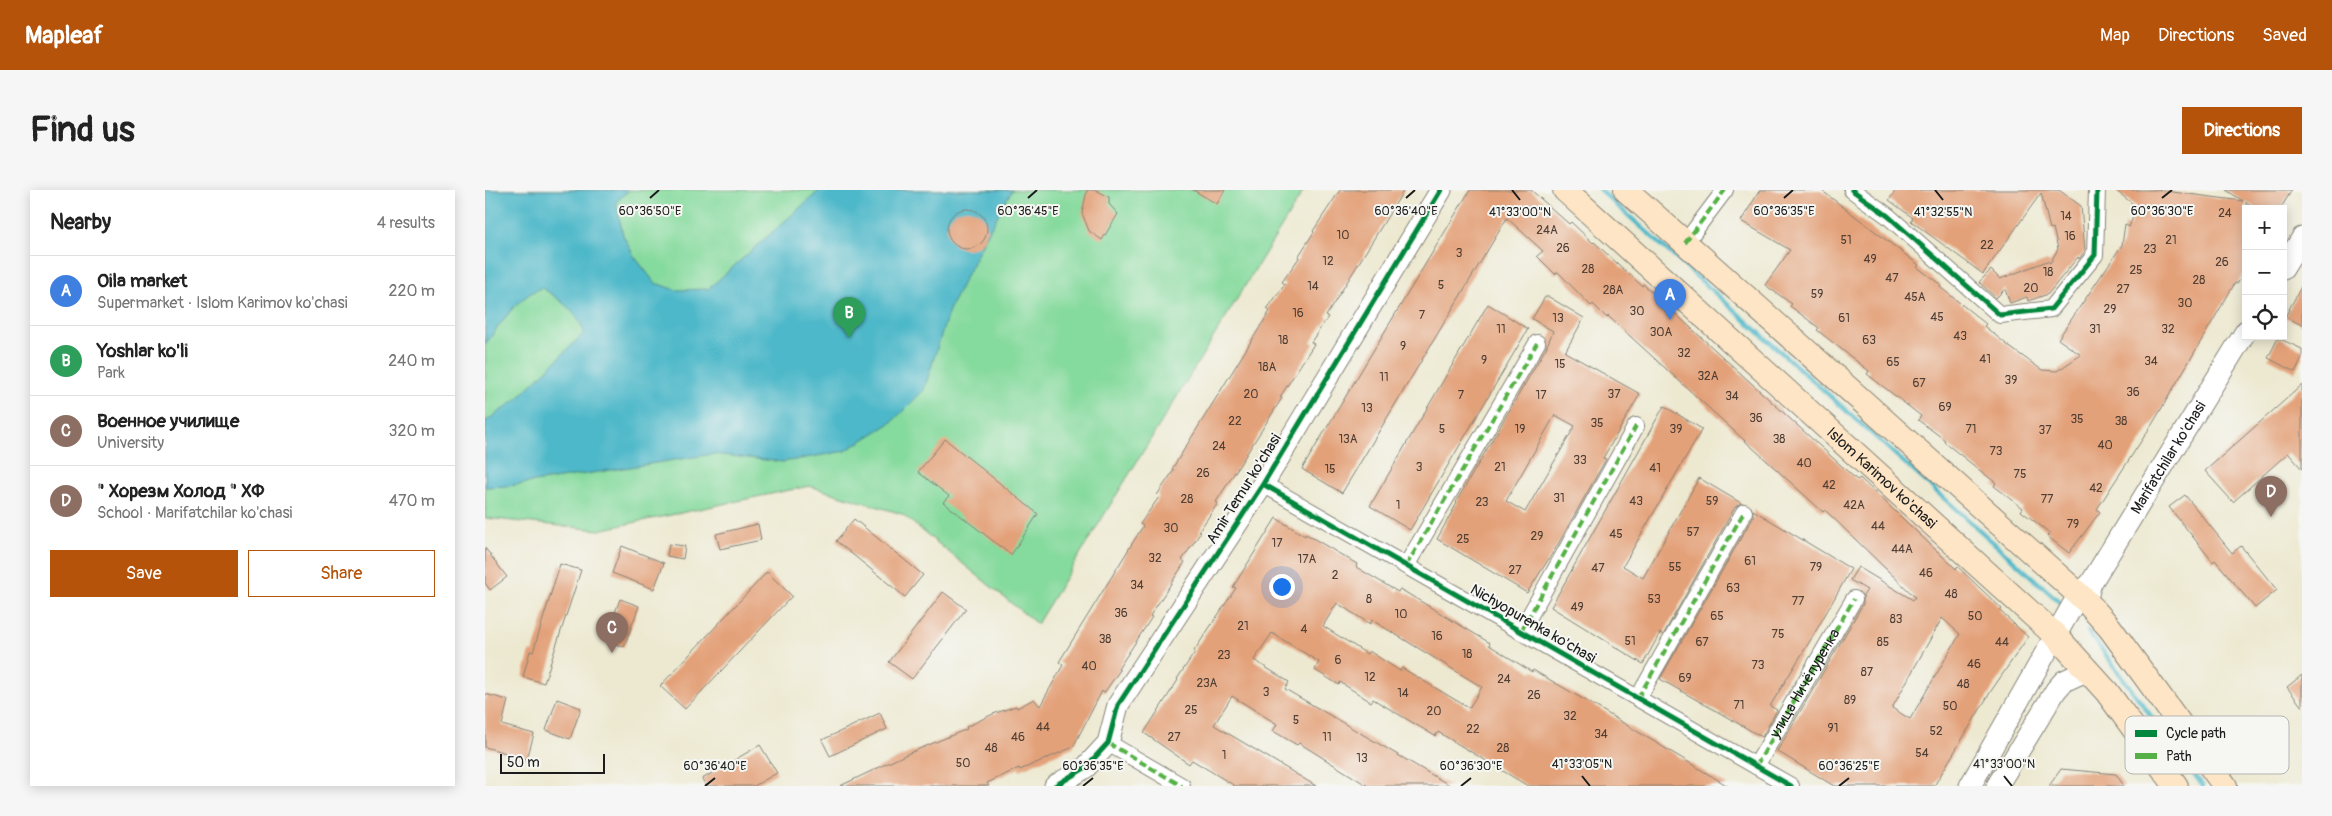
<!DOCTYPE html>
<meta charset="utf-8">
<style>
:root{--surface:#fff;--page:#f6f6f6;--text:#222;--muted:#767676;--line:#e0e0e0;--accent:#b45309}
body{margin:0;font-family:Pangolin,sans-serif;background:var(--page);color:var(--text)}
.controls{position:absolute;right:15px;top:15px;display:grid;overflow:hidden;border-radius:0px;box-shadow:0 2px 12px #0003}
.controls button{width:45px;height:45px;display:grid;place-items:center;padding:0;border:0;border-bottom:1px solid var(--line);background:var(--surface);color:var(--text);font:25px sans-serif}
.scale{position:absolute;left:15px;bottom:12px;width:105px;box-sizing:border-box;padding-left:5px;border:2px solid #1c1c1c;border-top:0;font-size:14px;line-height:18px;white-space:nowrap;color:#1c1c1c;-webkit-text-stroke:4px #f6f6f2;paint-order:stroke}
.you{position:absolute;left:796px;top:396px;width:18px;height:18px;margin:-12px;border:4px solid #fff;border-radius:50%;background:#1a73e8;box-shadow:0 0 0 8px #1a73e833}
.badge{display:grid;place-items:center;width:32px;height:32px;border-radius:50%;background:var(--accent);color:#fff;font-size:16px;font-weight:700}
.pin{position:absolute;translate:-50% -41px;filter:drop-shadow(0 1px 2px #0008)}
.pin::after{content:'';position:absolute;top:26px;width:18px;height:15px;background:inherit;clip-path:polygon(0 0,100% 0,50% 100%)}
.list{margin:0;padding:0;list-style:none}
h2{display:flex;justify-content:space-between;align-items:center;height:65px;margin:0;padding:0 20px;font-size:21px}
h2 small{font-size:16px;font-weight:400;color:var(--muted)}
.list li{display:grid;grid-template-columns:32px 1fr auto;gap:15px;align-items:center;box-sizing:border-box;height:70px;padding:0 20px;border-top:1px solid var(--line)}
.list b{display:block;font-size:19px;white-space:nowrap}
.list p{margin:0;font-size:16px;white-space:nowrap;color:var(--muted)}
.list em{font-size:16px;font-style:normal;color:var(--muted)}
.actions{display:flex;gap:10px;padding:15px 20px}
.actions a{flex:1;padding:11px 0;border:1px solid var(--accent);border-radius:0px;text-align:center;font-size:18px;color:var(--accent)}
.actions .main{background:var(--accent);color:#fff}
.icon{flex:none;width:28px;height:28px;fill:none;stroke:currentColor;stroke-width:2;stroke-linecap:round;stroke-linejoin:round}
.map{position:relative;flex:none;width:1817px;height:596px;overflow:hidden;border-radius:0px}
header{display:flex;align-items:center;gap:30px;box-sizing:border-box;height:70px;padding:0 25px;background:var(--accent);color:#fff}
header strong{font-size:24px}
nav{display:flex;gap:28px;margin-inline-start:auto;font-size:18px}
.intro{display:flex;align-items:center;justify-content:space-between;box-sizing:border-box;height:120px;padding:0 30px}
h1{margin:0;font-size:35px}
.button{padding:12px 22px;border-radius:0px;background:var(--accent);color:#fff;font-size:18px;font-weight:700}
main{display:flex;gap:30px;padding:0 30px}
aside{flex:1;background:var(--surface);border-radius:0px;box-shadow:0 2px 12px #0003}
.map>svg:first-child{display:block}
.green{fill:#85da9d;stroke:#507b5c}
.water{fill:#4db8c9;stroke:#346a72}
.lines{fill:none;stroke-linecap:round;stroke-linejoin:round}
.stream{stroke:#4db8c9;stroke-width:4.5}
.building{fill:#e3a179;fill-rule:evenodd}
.minor-casing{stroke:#848276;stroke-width:18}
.tertiary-casing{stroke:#848276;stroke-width:23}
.secondary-casing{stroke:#848276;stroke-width:26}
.minor{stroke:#fff;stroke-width:16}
.tertiary{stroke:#fff;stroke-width:21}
.secondary{stroke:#fde5c5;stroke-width:24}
.quiet{stroke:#55b145;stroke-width:4;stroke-dasharray:8 4;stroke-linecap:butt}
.cycleway-casing{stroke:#f6f6f2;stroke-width:8}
.cycleway{stroke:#00873e;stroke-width:5}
.ticks{fill:none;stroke:#1c1c1c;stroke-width:2}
.labels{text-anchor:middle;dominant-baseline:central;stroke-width:4;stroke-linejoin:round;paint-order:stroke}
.number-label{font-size:12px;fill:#4e3d33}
.street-label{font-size:15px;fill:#1c1c1c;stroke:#f6f6f2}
.key{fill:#f6f6f2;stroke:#b5b5b2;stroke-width:1}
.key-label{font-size:14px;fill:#1c1c1c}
.ticks-label{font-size:12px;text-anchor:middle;fill:#1c1c1c;stroke:#f6f6f2;stroke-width:4;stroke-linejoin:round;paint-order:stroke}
</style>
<header>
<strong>Mapleaf</strong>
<nav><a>Map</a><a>Directions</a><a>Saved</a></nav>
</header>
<div class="intro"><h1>Find us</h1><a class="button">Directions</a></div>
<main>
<aside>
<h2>Nearby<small>4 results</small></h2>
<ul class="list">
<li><span class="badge" style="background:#3f7fe0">A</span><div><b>Oila market</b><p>Supermarket · Islom Karimov ko'chasi</p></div><em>220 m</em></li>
<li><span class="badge" style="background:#2e9e5b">B</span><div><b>Yoshlar ko'li</b><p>Park</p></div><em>240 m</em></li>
<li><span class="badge" style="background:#8d6e63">C</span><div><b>Военное училище</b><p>University</p></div><em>320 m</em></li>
<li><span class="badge" style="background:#8d6e63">D</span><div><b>&quot; Хорезм Холод &quot; ХФ</b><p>School · Marifatchilar ko'chasi</p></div><em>470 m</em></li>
</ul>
<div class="actions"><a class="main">Save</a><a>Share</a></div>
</aside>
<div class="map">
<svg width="1817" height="596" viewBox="0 0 1817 596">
<rect width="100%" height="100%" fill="#f6f6f2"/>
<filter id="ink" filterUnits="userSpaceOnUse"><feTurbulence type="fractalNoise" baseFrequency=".02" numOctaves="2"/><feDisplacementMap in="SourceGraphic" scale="10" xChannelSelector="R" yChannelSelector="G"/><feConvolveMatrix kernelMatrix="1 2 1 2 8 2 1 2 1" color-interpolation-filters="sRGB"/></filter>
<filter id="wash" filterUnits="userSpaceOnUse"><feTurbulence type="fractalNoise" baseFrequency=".0096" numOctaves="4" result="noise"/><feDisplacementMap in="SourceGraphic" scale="20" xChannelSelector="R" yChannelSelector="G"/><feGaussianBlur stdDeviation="1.12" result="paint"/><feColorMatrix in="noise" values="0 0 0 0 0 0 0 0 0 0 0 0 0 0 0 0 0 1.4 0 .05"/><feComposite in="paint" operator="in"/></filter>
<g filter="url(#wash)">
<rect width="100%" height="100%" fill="#ede9d1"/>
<path class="green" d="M0 0H819L552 434 417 324 324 296 114 340 0 328Z"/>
<path class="water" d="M0 0H144L131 12 138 45 149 66 170 93 192 100 223 99 335 0H527L500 48 464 120 439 200 407 232 360 261 298 272 228 264 24 296 0 297V232L33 208 99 143C95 124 73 108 57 98 32 106 15 135 0 155Z"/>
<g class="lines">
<path class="stream" d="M1115 0 1577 414
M1603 441 1718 596"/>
</g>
<g id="blocks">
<path class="building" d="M602 0H611L624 7V14L633 24 617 50 604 41 597 23Z
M708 0H740L732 14Z
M855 0H919L841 126 843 127 826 152 829 154 795 207 797 208 731 312 733 313 714 341 716 342 697 370 700 372 665 426 667 427 633 479 635 480 619 503 617 501 588 557 535 580 534 578 502 593 504 596H355L422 564 482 539 481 537 508 524 531 516 532 518 549 509 555 516 578 475 574 472 658 336 655 334 674 307 672 305 689 280 687 279 785 121 782 119 800 94 797 92 814 68 813 67 829 42 828 41Z
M985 0H1046L1084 34 1086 32 1108 53 1109 52 1157 96 1158 94 1372 290 1375 288 1471 379 1473 377 1496 399 1517 419 1515 421 1543 447 1506 501 1449 596H1349L1292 561 1378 414V406L1382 400 1365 390 1373 377 1428 410 1430 407 1340 320 1338 322 1123 126 1122 128 1108 114 1106 116 1073 82 1070 84 1052 66 1058 61 1022 28 857 303 817 279ZM1457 428 1475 444 1425 529 1407 518Z
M1275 0H1336L1434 75 1432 77 1456 95 1455 97 1501 134 1499 136 1526 158 1557 180 1572 181 1596 165 1573 149 1637 55 1640 34 1644 37 1652 17 1630 0H1672L1758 11 1741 0H1807L1795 19H1772L1761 12V80L1752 94 1750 93 1668 233 1612 319 1615 322 1584 363 1562 346 1565 343 1536 321 1538 318 1509 296 1511 293 1459 252 1460 250 1433 230 1436 226 1382 184 1384 181 1332 140 1334 138 1305 116 1307 114 1280 95 1305 60 1256 31Z
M1411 0H1574L1596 16 1600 61 1594 69 1593 67 1563 104 1543 111 1542 107 1525 113 1520 99 1511 108 1494 92 1506 80 1515 89 1562 71 1565 73 1573 59 1568 38 1565 39 1556 3 1498 84 1426 31 1428 28 1404 10Z
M462 39a20 20 0 1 1 40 0a20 20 0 1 1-40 0Z
M1817 95V135L1800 127Z
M1060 107H1064L1099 128 1080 162 1155 204 1118 268 1121 269 1072 356 1042 403 952 349 972 313 971 312 1061 158 1068 141 1047 129ZM1070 225 1090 236 1040 322 1021 311Z
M1003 114 1043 139 925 340 885 316Z
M1793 148 1817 159V168L1810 182 1783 168Z
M1817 195V279L1803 263 1748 312 1720 281Z
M1179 216 1217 239 1138 376 1158 388 1214 288 1256 313 1250 317 1178 445 1175 443 1158 474 1066 417Z
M460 249 553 324 526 365 458 312 464 306 433 282Z
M1700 305 1747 363 1756 356 1792 400 1770 418 1730 370 1728 372 1684 317Z
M1268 320 1366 379 1328 446 1285 516 1292 520 1277 547 1175 489 1268 327Z
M791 328 820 346 821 344 848 360 872 374 871 377 913 402 915 399 1005 453 1004 455 1047 482 1048 480 1115 519 1243 596H1043L953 542 950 546 888 509 886 512 855 492 854 495 830 480 834 472 787 443 769 470 804 492 800 499 966 596H883L814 553 812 555 788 541 792 534 747 506 729 535 831 596H750L707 570 704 574 659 543 693 490 692 489 710 462 709 461 751 398 748 397ZM852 413 885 434 887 430 997 497 984 518 917 478 915 481 884 461 882 464 838 436Z
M369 329 438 385 420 407 351 351Z
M273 334 276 350 235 359 231 344Z
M184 354 200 356 198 369 182 366Z
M137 356 179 373 169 399 127 383Z
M0 358 22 387 5 400 0 393Z
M75 374 96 380 59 493 38 487 45 461 48 462Z
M282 382 307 406 200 519 175 496Z
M458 402 481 419 427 489 404 472Z
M135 409 154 416 139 457 120 450Z
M1817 485V517L1802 497Z
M0 504 23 510 17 535 49 544 42 569 0 557Z
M72 509 96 518 85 549 61 540Z
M395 523 402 539 345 566 337 550Z
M275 555 292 583 269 596H221L217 589Z
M1576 579 1631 584 1639 596H1564Z"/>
</g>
</g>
<g filter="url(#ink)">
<use href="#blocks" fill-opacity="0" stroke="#848276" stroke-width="1"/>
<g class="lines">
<g class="minor-casing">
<g id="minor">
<path d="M1367 0 1403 26 1515 125 1566 119 1610 65 1612 0"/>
<path d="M1200 53 1240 0"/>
<path d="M778 294 1306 596"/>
<path d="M921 376 1052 153"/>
<path d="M1036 441 1151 236"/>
<path d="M1153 508 1259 322"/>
<path d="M623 553 697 596"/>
<path id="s1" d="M1271 576 1369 409"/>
</g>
</g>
<g class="tertiary-casing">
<g id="tertiary">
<path d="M1798 79 1817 48"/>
<path id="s2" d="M1601 411 1606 393 1761 141"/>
<path d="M570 596 601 577 623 553 633 515 778 294 956 0"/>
<path d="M1485 596 1594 404 1604 395"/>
<path d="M1512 596 1571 500 1579 491 1603 480"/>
</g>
</g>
<g class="secondary-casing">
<g id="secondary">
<path id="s3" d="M1080 0 1571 446 1622 502 1691 596"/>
<path d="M1141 0 1601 411 1625 438 1740 596"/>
</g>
</g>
<use href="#minor" class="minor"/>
<use href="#tertiary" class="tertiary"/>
<use href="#secondary" class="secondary"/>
<path class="quiet" d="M1200 53 1240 0
M921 376 1052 153
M1036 441 1151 236
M1153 508 1259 322
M623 553 697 596
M1271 576 1369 409"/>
<g class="cycleway-casing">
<path id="cycleway" d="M1367 0 1403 26 1515 125 1566 119 1610 65 1612 0
M778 294 1306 596
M570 596 601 577 623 553 633 515 778 294 956 0"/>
</g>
<use href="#cycleway" class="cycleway"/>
</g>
</g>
<path class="ticks" d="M1027 0 1035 10M1450 0 1458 10M165 8 174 0M543 8 552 0M921 8 930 0M1299 8 1308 0M1677 8 1687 0M1097 586 1105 596M1519 586 1527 596M220 596 230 588M598 596 608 588M976 596 986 588M1354 596 1364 588"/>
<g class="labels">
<g class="number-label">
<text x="1740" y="23">24</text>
<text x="1581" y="26">14</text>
<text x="1062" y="40">24A</text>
<text x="858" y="45">10</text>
<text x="1585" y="46">16</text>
<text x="1361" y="50">51</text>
<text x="1686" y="50">21</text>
<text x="1502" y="55">22</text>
<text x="1078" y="58">26</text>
<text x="1665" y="59">23</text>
<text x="974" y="63">3</text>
<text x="1385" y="69">49</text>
<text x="843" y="71">12</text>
<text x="1737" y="72">26</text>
<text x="1103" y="79">28</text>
<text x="1651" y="80">25</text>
<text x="1563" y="82">18</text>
<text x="1407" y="88">47</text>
<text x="1714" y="90">28</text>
<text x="956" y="95">5</text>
<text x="828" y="96">14</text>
<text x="1546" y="98">20</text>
<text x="1638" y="99">27</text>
<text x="1128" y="100">28A</text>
<text x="1332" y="104">59</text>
<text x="1430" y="107">45A</text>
<text x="1700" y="113">30</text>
<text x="1625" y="119">29</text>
<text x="1152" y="121">30</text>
<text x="813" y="123">16</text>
<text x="937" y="125">7</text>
<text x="1452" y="127">45</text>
<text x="1073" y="128">13</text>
<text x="1359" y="128">61</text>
<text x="1016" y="139">11</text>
<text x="1610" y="139">31</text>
<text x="1683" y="139">32</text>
<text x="1176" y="142">30A</text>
<text x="1475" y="146">43</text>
<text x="798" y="150">18</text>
<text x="1384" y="150">63</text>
<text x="918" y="156">9</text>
<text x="1199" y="163">32</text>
<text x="1500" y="169">41</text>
<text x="999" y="170">9</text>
<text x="1666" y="171">34</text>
<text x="1408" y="172">65</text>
<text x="1075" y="174">15</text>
<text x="782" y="177">18A</text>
<text x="1223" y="186">32A</text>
<text x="899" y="187">11</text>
<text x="1526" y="190">39</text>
<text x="1434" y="193">67</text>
<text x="1648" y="202">36</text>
<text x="766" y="204">20</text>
<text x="1129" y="204">37</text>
<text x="976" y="205">7</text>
<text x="1056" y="205">17</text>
<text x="1247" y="206">34</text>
<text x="1460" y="217">69</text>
<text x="882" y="218">13</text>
<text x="1271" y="228">36</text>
<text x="1592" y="229">35</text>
<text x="750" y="231">22</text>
<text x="1636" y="231">38</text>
<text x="1112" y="233">35</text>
<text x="957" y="239">5</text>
<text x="1035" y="239">19</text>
<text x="1191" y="239">39</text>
<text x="1486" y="239">71</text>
<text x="1560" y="240">37</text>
<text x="863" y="249">13A</text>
<text x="1294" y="249">38</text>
<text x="1620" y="255">40</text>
<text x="734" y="256">24</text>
<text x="1511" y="261">73</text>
<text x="1095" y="270">33</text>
<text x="1319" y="273">40</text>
<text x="934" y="277">3</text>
<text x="1015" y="277">21</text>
<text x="1170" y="278">41</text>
<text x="845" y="279">15</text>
<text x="718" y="283">26</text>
<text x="1535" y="284">75</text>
<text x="1344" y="295">42</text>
<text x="1611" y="298">42</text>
<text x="1074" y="308">31</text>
<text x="702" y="309">28</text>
<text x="1562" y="309">77</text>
<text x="1151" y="311">43</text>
<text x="1227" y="311">59</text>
<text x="997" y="312">23</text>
<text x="913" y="315">1</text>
<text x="1369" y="315">42A</text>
<text x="1588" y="334">79</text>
<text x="1393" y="336">44</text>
<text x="686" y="338">30</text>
<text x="1208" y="342">57</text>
<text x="1131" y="344">45</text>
<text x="1052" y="346">29</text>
<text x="978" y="349">25</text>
<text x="792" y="353">17</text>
<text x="1417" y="359">44A</text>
<text x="670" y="368">32</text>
<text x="822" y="369">17A</text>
<text x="1265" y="371">61</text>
<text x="1190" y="377">55</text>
<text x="1331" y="377">79</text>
<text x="1113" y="378">47</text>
<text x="1030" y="380">27</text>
<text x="1441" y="383">46</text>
<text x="850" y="385">2</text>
<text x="652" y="395">34</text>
<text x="1248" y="398">63</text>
<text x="1466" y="404">48</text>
<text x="884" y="409">8</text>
<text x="1169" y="409">53</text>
<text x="1313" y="411">77</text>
<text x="1092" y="417">49</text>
<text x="636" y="423">36</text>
<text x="916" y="424">10</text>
<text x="1232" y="426">65</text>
<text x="1490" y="426">50</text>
<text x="1411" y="429">83</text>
<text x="758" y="436">21</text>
<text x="819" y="439">4</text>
<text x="1293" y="444">75</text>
<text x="952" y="446">16</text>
<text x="620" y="449">38</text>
<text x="1145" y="451">51</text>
<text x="1217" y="452">67</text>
<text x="1398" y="452">85</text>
<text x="1517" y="452">44</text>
<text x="982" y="464">18</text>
<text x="739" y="465">23</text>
<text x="853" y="470">6</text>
<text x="1489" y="474">46</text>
<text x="1273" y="475">73</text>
<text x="604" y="476">40</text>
<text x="1382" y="482">87</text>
<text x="885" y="487">12</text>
<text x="1200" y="488">69</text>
<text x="1019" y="489">24</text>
<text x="722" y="493">23A</text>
<text x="1478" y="494">48</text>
<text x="781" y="502">3</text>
<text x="918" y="503">14</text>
<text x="1049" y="505">26</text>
<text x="1365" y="510">89</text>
<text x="1254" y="515">71</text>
<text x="1465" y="516">50</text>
<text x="706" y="520">25</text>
<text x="949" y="521">20</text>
<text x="1085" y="526">32</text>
<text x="811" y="530">5</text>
<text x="558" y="537">44</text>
<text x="1348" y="538">91</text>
<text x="988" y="539">22</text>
<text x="1451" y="541">52</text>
<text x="1116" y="544">34</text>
<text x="533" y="547">46</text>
<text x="689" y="547">27</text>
<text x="842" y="547">11</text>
<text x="506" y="558">48</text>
<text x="1018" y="558">28</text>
<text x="1437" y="563">54</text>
<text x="739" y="565">1</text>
<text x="877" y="568">13</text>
<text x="478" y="573">50</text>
</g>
<g class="street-label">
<text stroke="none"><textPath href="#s2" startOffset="166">Marifatchilar ko'chasi</textPath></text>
<text stroke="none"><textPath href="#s3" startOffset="428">Islom Karimov ko'chasi</textPath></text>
<text transform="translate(759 299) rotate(-58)">Amir Temur ko'chasi</text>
<text transform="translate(1048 434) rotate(30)">Nichyopurenka ko'chasi</text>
<text stroke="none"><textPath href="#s1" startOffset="96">улица Ничёпуренка</textPath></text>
</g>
</g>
<rect x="1640" y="526" width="164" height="58" rx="8" class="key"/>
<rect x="1650" y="540" width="22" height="7" fill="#00873e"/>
<rect x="1650" y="563" width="22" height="6" fill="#55b145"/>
<g class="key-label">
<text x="1681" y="548">Cycle path</text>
<text x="1681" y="571">Path</text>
</g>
<g class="ticks-label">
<text x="165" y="25">60°36'50"E</text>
<text x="543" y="25">60°36'45"E</text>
<text x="921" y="25">60°36'40"E</text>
<text x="1299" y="25">60°36'35"E</text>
<text x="1677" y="25">60°36'30"E</text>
<text x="1035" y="26">41°33'00"N</text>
<text x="1458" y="26">41°32'55"N</text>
<text x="1097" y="578">41°33'05"N</text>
<text x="1519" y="578">41°33'00"N</text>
<text x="230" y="580">60°36'40"E</text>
<text x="608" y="580">60°36'35"E</text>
<text x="986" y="580">60°36'30"E</text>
<text x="1364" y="580">60°36'25"E</text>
</g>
</svg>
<div class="controls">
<button>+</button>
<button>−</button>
<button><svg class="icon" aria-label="locate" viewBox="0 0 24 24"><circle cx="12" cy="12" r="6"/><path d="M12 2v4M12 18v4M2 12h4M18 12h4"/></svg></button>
</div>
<div class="scale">50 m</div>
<div class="you"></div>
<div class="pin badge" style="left:1185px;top:130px;background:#3f7fe0">A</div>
<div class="pin badge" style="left:364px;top:148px;background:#2e9e5b">B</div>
<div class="pin badge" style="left:127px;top:463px;background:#8d6e63">C</div>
<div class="pin badge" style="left:1786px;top:327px;background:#8d6e63">D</div>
</div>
</main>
